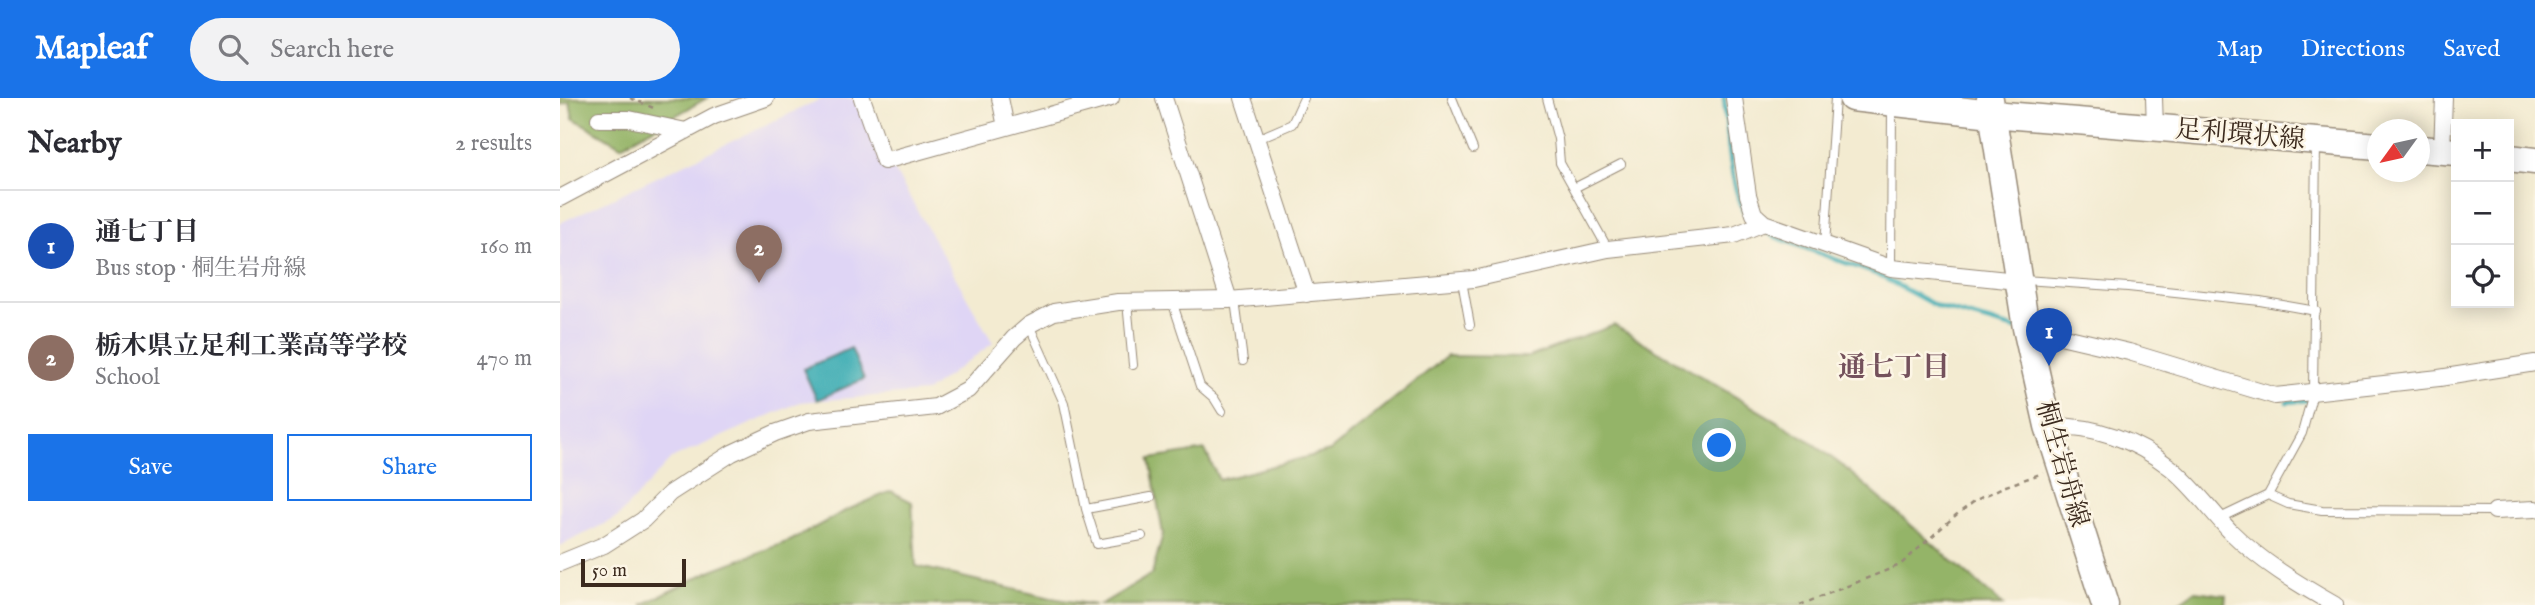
<!DOCTYPE html>
<meta charset="utf-8">
<style>
:root{--surface:#fff;--page:#f2f2f3;--text:#2b2b33;--muted:#7c7c81;--line:#e1e1e2;--accent:#1a73e8}
body{margin:0;font-family:"IM FELL English","Noto Serif JP",serif;background:var(--page);color:var(--text)}
.controls{position:absolute;right:21px;top:21px;display:grid;overflow:hidden;border-radius:0px;box-shadow:0 4px 18px #0003}
.controls button{width:63px;height:63px;display:grid;place-items:center;padding:0;border:0;border-bottom:2px solid var(--line);background:var(--surface);color:var(--text);font:35px sans-serif}
.compass{position:absolute;left:1807px;top:21px;width:63px;height:63px;border-radius:50%;background:var(--surface);box-shadow:0 4px 18px #0003;rotate:237deg}
.scale{position:absolute;left:21px;bottom:18px;width:105px;box-sizing:border-box;padding-left:7px;border:4px solid #3b2a1e;border-top:0;font-size:19px;line-height:24px;white-space:nowrap;color:#3b2a1e;-webkit-text-stroke:5px #fcf5e5;paint-order:stroke}
.you{position:absolute;left:1160px;top:348px;width:24px;height:24px;margin:-18px;border:5px solid #fff;border-radius:50%;background:#1a73e8;box-shadow:0 0 0 10px #1a73e833}
.badge{display:grid;place-items:center;width:46px;height:46px;border-radius:50%;background:var(--accent);color:#fff;font-size:23px;font-weight:700}
.pin{position:absolute;translate:-50% -58px;filter:drop-shadow(0 2px 4px #0008)}
.pin::after{content:'';position:absolute;top:37px;width:24px;height:21px;background:inherit;clip-path:polygon(0 0,100% 0,50% 100%)}
.list{margin:0;padding:0;list-style:none}
h2{display:flex;justify-content:space-between;align-items:center;height:91px;margin:0;padding:0 28px;font-size:30px}
h2 small{font-size:23px;font-weight:400;color:var(--muted)}
.list li{display:grid;grid-template-columns:46px 1fr auto;gap:21px;align-items:center;box-sizing:border-box;height:112px;padding:0 28px;border-top:2px solid var(--line)}
.list b{display:block;font-size:26px;white-space:nowrap}
.list p{margin:0;font-size:23px;white-space:nowrap;color:var(--muted)}
.list em{font-size:23px;font-style:normal;color:var(--muted)}
.actions{display:flex;gap:14px;padding:21px 28px}
.actions a{flex:1;padding:16px 0;border:2px solid var(--accent);border-radius:0px;text-align:center;font-size:24px;color:var(--accent)}
.actions .main{background:var(--accent);color:#fff}
.icon{flex:none;width:38px;height:38px;fill:none;stroke:currentColor;stroke-width:2;stroke-linecap:round;stroke-linejoin:round}
.map{position:relative;flex:none;width:1975px;height:507px;overflow:hidden}
header{display:flex;align-items:center;gap:42px;box-sizing:border-box;height:98px;padding:0 35px;background:var(--accent);color:#fff}
header strong{font-size:33px}
nav{display:flex;gap:38px;margin-inline-start:auto;font-size:24px}
.search{width:490px;height:63px;background:var(--page);display:flex;align-items:center;gap:18px;box-sizing:border-box;padding:0 24px;border-radius:38px;color:var(--muted);font-size:26px}
main{display:flex}
aside{flex:1;background:var(--surface)}
.map>svg:first-child{display:block}
.built{fill:#dfd5f5}
.forest{fill:#94b467;stroke:#686f42;stroke-width:2}
.water{fill:#39abb3;stroke:#3a6a68;stroke-width:2}
.lines{fill:none;stroke-linecap:round;stroke-linejoin:round}
.stream{stroke:#39abb3;stroke-width:4.5}
.service-casing{stroke:#978a78;stroke-width:10}
.minor-casing{stroke:#978a78;stroke-width:18}
.primary-casing{stroke:#978a78;stroke-width:29}
.path{stroke:#978a78;stroke-width:2.5;stroke-dasharray:5 5;stroke-linecap:butt}
.service{stroke:#fff;stroke-width:8}
.minor{stroke:#fff;stroke-width:16}
.primary{stroke:#fff;stroke-width:26}
.labels{text-anchor:middle;dominant-baseline:central;stroke-width:5;stroke-linejoin:round;paint-order:stroke}
.street-label{font-size:26px;fill:#3b2a1e;stroke:#fcf5e5}
.neighbourhood-label{font-size:28px;font-weight:bold;fill:#74515c;stroke:#fcf5e5}
</style>
<header>
<strong>Mapleaf</strong>
<div class="search"><svg class="icon" aria-label="search" viewBox="0 0 24 24"><circle cx="10" cy="10" r="6"/><path d="M15 15l6 6"/></svg>Search here</div>
<nav><a>Map</a><a>Directions</a><a>Saved</a></nav>
</header>
<main>
<aside>
<h2>Nearby<small>2 results</small></h2>
<ul class="list">
<li><span class="badge" style="background:#1a4fb4">1</span><div><b>通七丁目</b><p>Bus stop · 桐生岩舟線</p></div><em>160 m</em></li>
<li><span class="badge" style="background:#8d6e63">2</span><div><b>栃木県立足利工業高等学校</b><p>School</p></div><em>470 m</em></li>
</ul>
<div class="actions"><a class="main">Save</a><a>Share</a></div>
</aside>
<div class="map">
<svg width="1975" height="507" viewBox="0 0 1975 507">
<rect width="100%" height="100%" fill="#fcf5e5"/>
<filter id="ink" filterUnits="userSpaceOnUse"><feTurbulence type="fractalNoise" baseFrequency=".0143" numOctaves="2"/><feDisplacementMap in="SourceGraphic" scale="14" xChannelSelector="R" yChannelSelector="G"/><feConvolveMatrix kernelMatrix="1 2 1 2 8 2 1 2 1" color-interpolation-filters="sRGB"/></filter>
<filter id="wash" filterUnits="userSpaceOnUse"><feTurbulence type="fractalNoise" baseFrequency=".00686" numOctaves="4" result="noise"/><feDisplacementMap in="SourceGraphic" scale="28" xChannelSelector="R" yChannelSelector="G"/><feGaussianBlur stdDeviation="1.57" result="paint"/><feColorMatrix in="noise" values="0 0 0 0 0 0 0 0 0 0 0 0 0 0 0 0 0 1.4 0 .05"/><feComposite in="paint" operator="in"/></filter>
<g filter="url(#wash)">
<rect width="100%" height="100%" fill="#f3ebd1"/>
<path class="built" d="M263 0H293L433 245 366 294 240 304 111 361 58 419 0 448V125Z"/>
<path class="forest" d="M0 0H147L61 48 13 20 10 4 0 7Z
M1054 227 1247 341 1284 369 1443 507H540L592 476 603 436 590 361 645 352 659 382 770 353 887 258 969 259Z
M331 393 352 404 356 468 491 500 535 507H82L152 472 232 442 285 413Z
M1635 493 1666 497 1665 507H1615Z"/>
<path class="water" d="M291 250 304 281 257 302 243 271Z"/>
<g class="lines">
<path class="stream" d="M1164 0C1168 35 1169 97 1191 124
M1204 132 1215 139 1318 177 1378 209 1456 231
M1727 304 1750 302"/>
</g>
</g>
<g filter="url(#ink)">
<g class="lines">
<g class="service-casing">
<path id="service" d="M892 0 913 51
M987 0 998 41 1000 65 1048 151
M697 41 732 26 744 0
M1014 90 1061 66
M1265 147 1275 0
M1331 170 1332 9
M1463 182 1568 189 1700 203 1756 213
M902 183 910 227
M675 202 683 263
M612 203 640 288 654 300 662 313
M567 204 573 267
M469 227 504 305 526 411 537 446 582 438
M1708 397 1728 406 1762 412 1935 413
M526 411 591 399
M1660 420 1708 397 1742 335 1753 295 1756 46"/>
</g>
<g class="minor-casing">
<path id="minor" d="M302 0 324 63 551 0
M440 0 446 29
M604 0 669 202
M683 0 747 196
M1174 0 1188 97 1194 116 1204 125 1331 170 1457 183
M1594 0 1595 30
M39 21H69L126 33
M1882 53 1884 0
M0 100 154 18 206 0
M1466 230 1569 254 1715 298 1879 280 1975 265
M1488 328C1535 327 1574 341 1611 370 1633 388 1651 413 1670 433 1700 463 1738 486 1775 507
M1935 413 1975 411
M0 465 44 447 83 422 110 395 172 355 215 335 249 323 376 309 408 292 454 240 469 227 494 214 558 204 669 202 914 181 1048 151 1174 137 1204 125"/>
</g>
<g class="primary-casing">
<path id="primary" d="M1292 0 1432 16 1818 48
M1430 1 1466 230 1488 328 1545 507
M1860 51 1896 54
M1949 60 1975 63"/>
</g>
<path class="path" d="M70 0 96 11
M1240 507 1340 467 1396 417 1416 402 1443 389 1483 375"/>
<use href="#service" class="service"/>
<use href="#minor" class="minor"/>
<use href="#primary" class="primary"/>
</g>
</g>
<g class="labels">
<g class="street-label">
<text transform="translate(1680 37) rotate(5)">足利環状線</text>
<text transform="translate(1502 366) rotate(74)">桐生岩舟線</text>
</g>
<g class="neighbourhood-label">
<text x="1334" y="270">通七丁目</text>
</g>
</g>
</svg>
<div class="controls">
<button>+</button>
<button>−</button>
<button><svg class="icon" aria-label="locate" viewBox="0 0 24 24"><circle cx="12" cy="12" r="6"/><path d="M12 2v4M12 18v4M2 12h4M18 12h4"/></svg></button>
</div>
<svg class="compass" viewBox="-18 -18 36 36"><path d="M0-13l5 13h-10z" fill="#e53935"/><path d="M0 13l5-13h-10z" fill="#7c7c81"/></svg>
<div class="scale">50 m</div>
<div class="you"></div>
<div class="pin badge" style="left:1489px;top:268px;background:#1a4fb4">1</div>
<div class="pin badge" style="left:199px;top:185px;background:#8d6e63">2</div>
</div>
</main>
